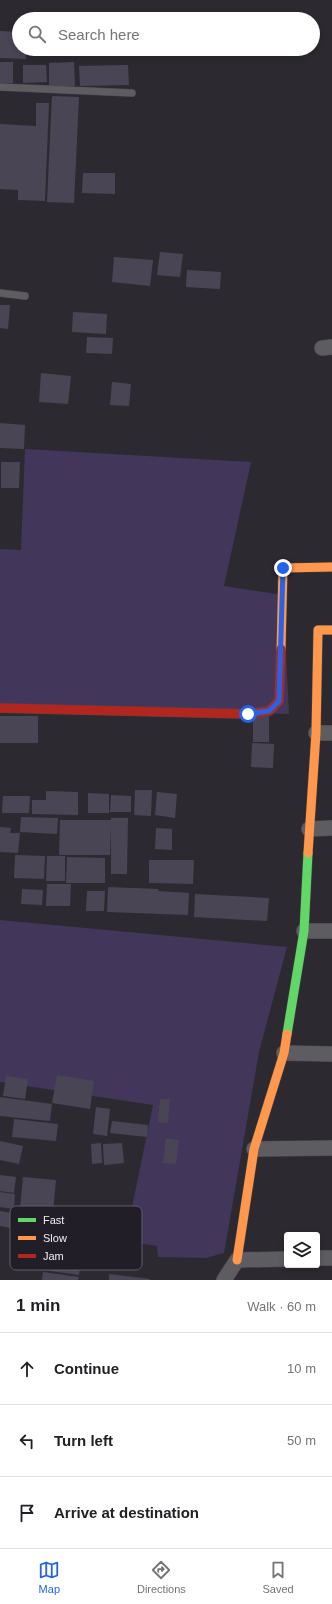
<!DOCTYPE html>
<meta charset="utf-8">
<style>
:root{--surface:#fff;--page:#f2f2f2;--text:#202124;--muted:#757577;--line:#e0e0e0;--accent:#2563eb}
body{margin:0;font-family:Arial,sans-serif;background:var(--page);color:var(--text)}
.controls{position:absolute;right:12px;bottom:12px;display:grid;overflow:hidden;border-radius:4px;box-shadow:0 2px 6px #0003}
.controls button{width:36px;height:36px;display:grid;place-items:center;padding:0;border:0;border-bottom:1px solid var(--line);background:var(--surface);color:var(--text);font:20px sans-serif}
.stop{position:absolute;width:12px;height:12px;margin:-9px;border:3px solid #2563eb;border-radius:50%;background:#fff}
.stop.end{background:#2563eb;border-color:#fff;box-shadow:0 1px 4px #0008}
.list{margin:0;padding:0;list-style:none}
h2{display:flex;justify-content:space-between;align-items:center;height:52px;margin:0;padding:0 16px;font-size:17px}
h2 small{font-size:13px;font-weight:400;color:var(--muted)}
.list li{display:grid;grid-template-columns:26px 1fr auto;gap:12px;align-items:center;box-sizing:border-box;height:72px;padding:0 16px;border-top:1px solid var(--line)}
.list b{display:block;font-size:15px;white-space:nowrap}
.list em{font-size:13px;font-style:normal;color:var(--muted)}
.icon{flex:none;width:22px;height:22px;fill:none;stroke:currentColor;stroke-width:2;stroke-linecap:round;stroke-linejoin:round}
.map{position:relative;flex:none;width:332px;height:1280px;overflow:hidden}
.search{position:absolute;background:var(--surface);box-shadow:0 2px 6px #0003;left:12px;right:12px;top:12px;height:44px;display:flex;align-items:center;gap:10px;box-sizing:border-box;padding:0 14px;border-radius:22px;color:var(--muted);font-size:15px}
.sheet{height:268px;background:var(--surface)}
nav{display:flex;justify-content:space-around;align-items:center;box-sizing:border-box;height:56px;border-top:1px solid var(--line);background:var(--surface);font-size:11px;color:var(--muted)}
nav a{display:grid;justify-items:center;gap:2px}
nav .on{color:var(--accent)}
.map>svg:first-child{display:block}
.green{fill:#43365b}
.building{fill:#4a4554}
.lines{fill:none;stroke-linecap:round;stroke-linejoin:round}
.lane-casing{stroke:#49474c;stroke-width:8}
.street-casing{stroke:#49474c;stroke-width:16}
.fast-casing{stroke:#49474c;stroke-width:10}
.slow-casing{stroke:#49474c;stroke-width:10}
.jam-casing{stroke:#49474c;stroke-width:10}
.lane{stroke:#5d5c60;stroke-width:7}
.street{stroke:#5d5c60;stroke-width:15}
.fast{stroke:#63d668;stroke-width:9}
.slow{stroke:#ff974d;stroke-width:9}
.jam{stroke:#b3261e;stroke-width:9}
.route{stroke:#2563eb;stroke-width:5}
.key{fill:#211e28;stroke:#5f5c66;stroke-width:1}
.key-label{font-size:11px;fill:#efedf5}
</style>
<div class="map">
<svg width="332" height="1280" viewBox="0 0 332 1280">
<rect width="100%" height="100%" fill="#2c2a30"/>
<path class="green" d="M25 449 251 462 224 586 283 595 289 714 0 708V549L21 550Z
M0 920 287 947 259 1052 224 1253 206 1258 158 1257 157 1246 125 1241 153 1105 0 1082Z"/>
<path class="building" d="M0 31 19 32V49H26V59L0 58Z
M0 62H13V83H0Z
M74 62 75 86 49 87V63Z
M23 65H46L47 82 23 83Z
M128 65 129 85 80 86 79 66Z
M52 96 79 97 74 203 47 202Z
M36 103H49L45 201 18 200V190L0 189V124L36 126Z
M83 173H115V194L82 193Z
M160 252 183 254 180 277 157 275Z
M114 257 153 260 150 286 112 282Z
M187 270 221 272 220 289 186 287Z
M0 305H10L8 329 0 328Z
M73 312 107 314 106 334 72 332Z
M87 337 113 338 112 354 86 353Z
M41 373 71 376 68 404 39 402Z
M112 382 131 384 129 406 110 405Z
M0 423 25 425 24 449 0 448Z
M1 462H20L19 488H1Z
M253 714 269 715V742H253Z
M0 716H38V743H0Z
M252 743 274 744 273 768 251 767Z
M135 790H152L151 816 134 815Z
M46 791 78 792V815L32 814V800H46Z
M157 792 177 794 175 818 155 815Z
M88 793 109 794V813H88Z
M111 795 131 796V812H110Z
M3 796H30L29 813H2Z
M21 817 58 818 57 834 20 832Z
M111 818H128L127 874H111V825L110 855H59L60 820H111Z
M0 827 11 828 10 833H20L18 853 0 852Z
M156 828 172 829V850L155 849Z
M15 855 45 856 44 879 14 878Z
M47 856H65V881H46Z
M67 857 105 858V883H66Z
M149 860H194L193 884 149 883Z
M47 884H71L70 906H46Z
M108 887 159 889 158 891 189 893 188 915 107 912Z
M22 889 43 890 42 905 21 904Z
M87 891H105L104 911H86Z
M195 894 269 898 267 921 194 917Z
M57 1075 94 1081 90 1109 52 1103Z
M6 1076 28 1079 25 1099 3 1096Z
M0 1097 52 1104 50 1121 0 1116Z
M160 1099H170L168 1123 158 1122Z
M96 1107 110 1109 107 1136 93 1134Z
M14 1119 58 1124 56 1141 12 1137Z
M112 1121 148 1125 147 1137 110 1133Z
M166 1138 179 1140 176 1164 163 1163Z
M0 1141 23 1146 19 1164 0 1160Z
M101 1143 102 1163 92 1164 91 1144Z
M122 1143 124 1163 104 1165 103 1144Z
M0 1175 16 1177 14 1193 0 1191Z
M23 1177 56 1180 53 1212 20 1209Z
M0 1192 15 1194 14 1209 0 1207Z
M0 1211 23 1215 21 1230 0 1226Z
M47 1252 82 1257 79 1275 44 1270Z
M43 1272 79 1277 78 1280H42Z
M109 1274 150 1279V1280H109Z"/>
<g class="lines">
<g class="lane-casing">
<path id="lane" d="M0 87 132 93
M0 293 25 296"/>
</g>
<g class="street-casing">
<path id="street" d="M322 348 332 347
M316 733H332
M309 829 332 828
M304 931H332
M284 1053 332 1054
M254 1149 332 1148
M317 1258H332
M224 1280 237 1260 287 1259"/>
</g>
<g class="fast-casing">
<path id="fast" d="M287 1034 304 931 308 853"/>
</g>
<g class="slow-casing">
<path id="slow" d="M281 649 283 568 332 567
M308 853 316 733 318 630H332
M237 1260 254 1149 284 1053 287 1034"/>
</g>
<g class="jam-casing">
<path id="jam" d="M0 708 248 714 269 711 279 701 281 649"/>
</g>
<use href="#lane" class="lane"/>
<use href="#street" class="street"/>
<use href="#fast" class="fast"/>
<use href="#slow" class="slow"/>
<use href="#jam" class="jam"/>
</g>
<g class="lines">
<path class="route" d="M248 714 269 711 279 701 283 568"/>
</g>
<rect x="10" y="1206" width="132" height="64" rx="6" class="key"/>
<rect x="18" y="1218" width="18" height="4" fill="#63d668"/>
<rect x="18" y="1236" width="18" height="4" fill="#ff974d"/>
<rect x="18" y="1254" width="18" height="4" fill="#b3261e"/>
<g class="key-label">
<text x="43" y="1224">Fast</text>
<text x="43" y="1242">Slow</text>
<text x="43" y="1260">Jam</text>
</g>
</svg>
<div class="controls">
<button><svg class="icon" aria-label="layers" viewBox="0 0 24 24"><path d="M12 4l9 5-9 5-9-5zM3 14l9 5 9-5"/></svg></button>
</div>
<div class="stop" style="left:248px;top:714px"></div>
<div class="stop end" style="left:283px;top:568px"></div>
<div class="search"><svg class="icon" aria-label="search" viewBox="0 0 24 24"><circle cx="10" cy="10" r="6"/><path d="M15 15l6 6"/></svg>Search here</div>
</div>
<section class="sheet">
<h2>1 min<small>Walk · 60 m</small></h2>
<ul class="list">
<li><svg class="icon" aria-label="ahead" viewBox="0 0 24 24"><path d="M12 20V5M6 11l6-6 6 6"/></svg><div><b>Continue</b></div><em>10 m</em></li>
<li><svg class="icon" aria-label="left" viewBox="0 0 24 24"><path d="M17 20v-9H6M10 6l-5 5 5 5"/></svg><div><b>Turn left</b></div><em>50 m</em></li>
<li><svg class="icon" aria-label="arrive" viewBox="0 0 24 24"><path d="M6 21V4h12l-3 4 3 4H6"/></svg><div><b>Arrive at destination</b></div></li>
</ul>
</section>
<nav>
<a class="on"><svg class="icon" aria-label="map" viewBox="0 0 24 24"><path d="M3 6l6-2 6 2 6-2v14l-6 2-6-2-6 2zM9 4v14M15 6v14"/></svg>Map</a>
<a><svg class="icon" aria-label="directions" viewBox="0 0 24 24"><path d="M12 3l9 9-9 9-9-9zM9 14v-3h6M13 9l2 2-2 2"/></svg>Directions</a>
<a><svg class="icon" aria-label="saved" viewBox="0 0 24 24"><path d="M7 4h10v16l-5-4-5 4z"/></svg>Saved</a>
</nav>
